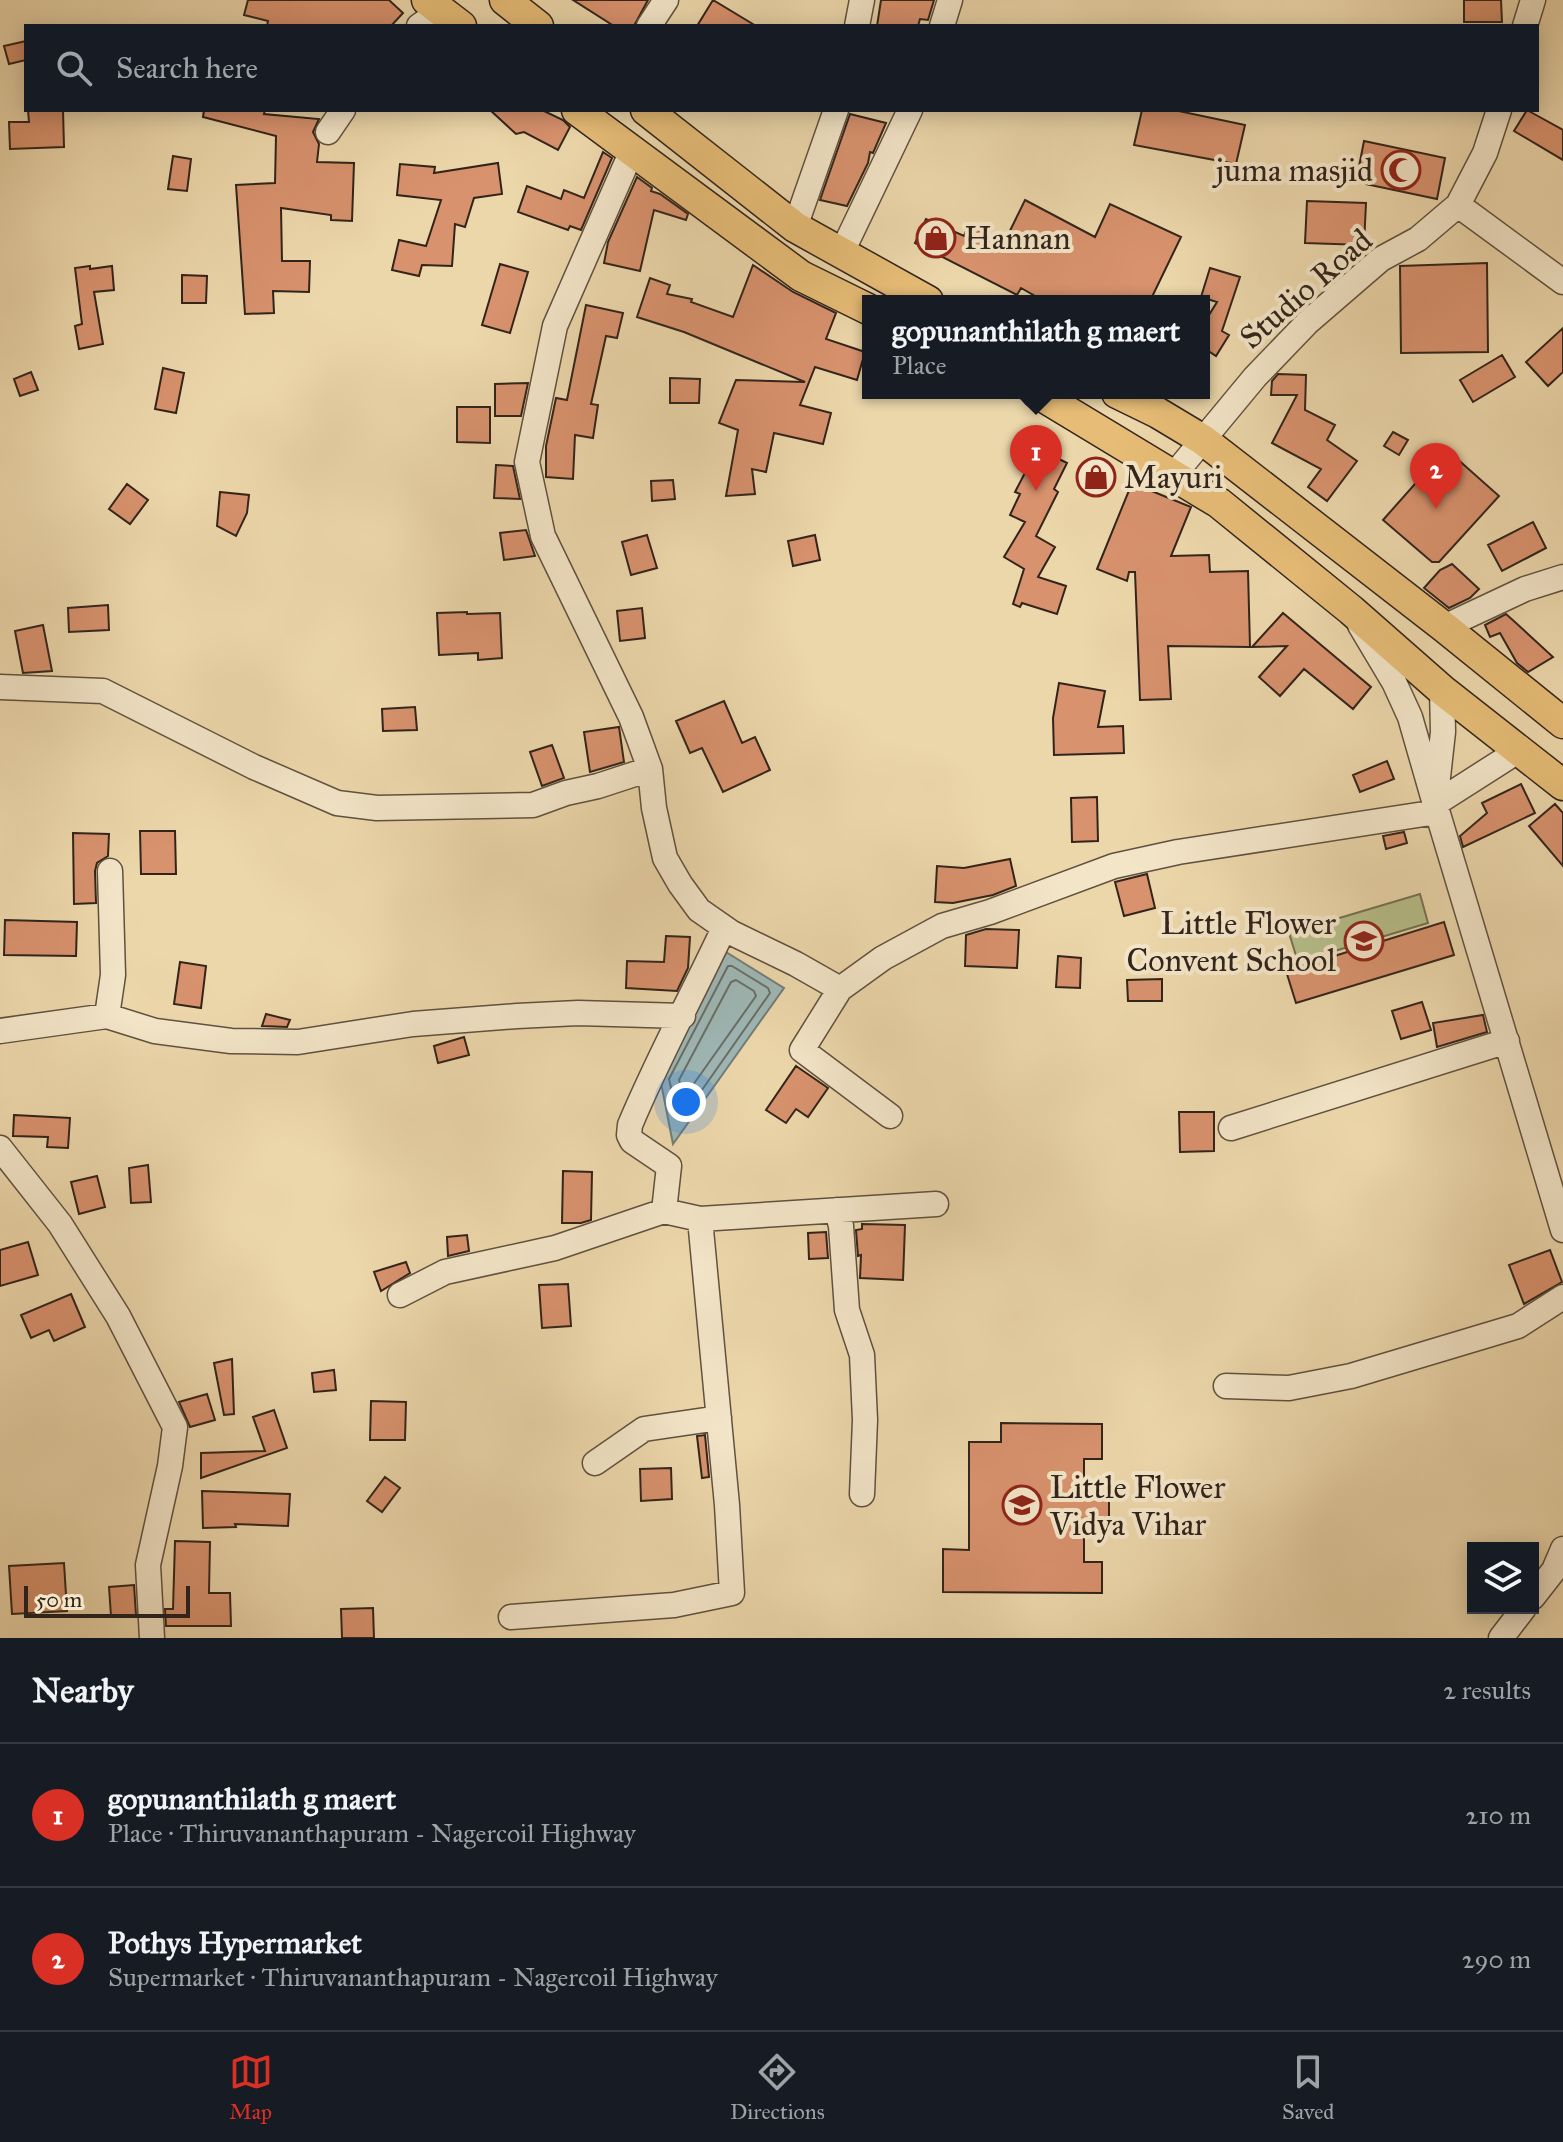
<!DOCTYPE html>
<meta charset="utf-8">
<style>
:root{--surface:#171b24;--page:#242831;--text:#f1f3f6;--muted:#9ea1a6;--line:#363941;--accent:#d93025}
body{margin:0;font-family:"IM FELL Great Primer",serif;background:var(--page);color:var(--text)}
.controls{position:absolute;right:24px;bottom:24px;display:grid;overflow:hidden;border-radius:0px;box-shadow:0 4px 20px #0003}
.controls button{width:72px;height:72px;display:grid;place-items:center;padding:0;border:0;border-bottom:2px solid var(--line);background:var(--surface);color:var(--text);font:40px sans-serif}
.scale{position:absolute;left:24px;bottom:20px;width:166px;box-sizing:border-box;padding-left:8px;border:4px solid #32241b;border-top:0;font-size:22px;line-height:28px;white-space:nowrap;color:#32241b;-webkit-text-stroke:6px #f3e5c8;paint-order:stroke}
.you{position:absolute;left:686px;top:1102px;width:28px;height:28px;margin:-20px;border:6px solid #fff;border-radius:50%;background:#1a73e8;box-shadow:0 0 0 12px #1a73e833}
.badge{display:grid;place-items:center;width:52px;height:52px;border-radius:50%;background:var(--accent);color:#fff;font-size:26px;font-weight:700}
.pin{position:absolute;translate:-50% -66px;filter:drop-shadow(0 2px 4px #0008)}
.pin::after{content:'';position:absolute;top:42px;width:28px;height:24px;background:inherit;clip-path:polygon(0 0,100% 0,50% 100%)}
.popup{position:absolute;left:862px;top:295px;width:348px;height:104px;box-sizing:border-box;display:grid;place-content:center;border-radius:0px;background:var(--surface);filter:drop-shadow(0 2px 6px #0005);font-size:26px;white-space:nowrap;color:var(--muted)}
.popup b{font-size:30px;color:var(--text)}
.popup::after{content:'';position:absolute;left:50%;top:100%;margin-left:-16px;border:16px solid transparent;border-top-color:var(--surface)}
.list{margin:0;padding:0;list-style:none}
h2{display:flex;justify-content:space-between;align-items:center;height:104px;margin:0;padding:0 32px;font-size:34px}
h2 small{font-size:26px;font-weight:400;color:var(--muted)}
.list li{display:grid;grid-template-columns:52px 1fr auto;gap:24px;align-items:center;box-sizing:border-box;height:144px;padding:0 32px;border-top:2px solid var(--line)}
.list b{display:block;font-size:30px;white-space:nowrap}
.list p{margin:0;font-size:26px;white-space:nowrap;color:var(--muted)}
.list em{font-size:26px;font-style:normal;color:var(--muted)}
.icon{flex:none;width:44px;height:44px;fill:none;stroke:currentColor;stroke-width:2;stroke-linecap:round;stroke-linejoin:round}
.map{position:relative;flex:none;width:1563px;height:1638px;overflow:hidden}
.search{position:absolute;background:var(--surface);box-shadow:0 4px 20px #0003;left:24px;right:24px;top:24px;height:88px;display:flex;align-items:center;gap:20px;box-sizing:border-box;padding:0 28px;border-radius:0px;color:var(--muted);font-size:30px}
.sheet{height:392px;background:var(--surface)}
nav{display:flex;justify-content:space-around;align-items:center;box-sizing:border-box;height:112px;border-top:2px solid var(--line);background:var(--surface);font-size:22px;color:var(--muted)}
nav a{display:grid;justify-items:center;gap:4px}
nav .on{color:var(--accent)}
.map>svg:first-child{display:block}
.green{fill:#b6be8a;stroke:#747152;stroke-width:2}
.water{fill:#9eb7b5;stroke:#737c77;stroke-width:2}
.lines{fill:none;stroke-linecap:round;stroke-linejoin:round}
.shore{stroke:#686e68;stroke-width:2}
.building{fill:#d8926e;stroke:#32241b;stroke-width:2}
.minor-casing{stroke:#60513f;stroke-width:27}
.major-casing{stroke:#32241b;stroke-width:33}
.minor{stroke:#f3e5c8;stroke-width:24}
.major{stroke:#e6bc76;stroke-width:30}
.labels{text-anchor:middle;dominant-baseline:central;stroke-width:8;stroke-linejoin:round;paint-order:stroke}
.poi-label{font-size:32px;fill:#32241b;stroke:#f3e5c8;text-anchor:start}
.street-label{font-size:32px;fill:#32241b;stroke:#f3e5c8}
</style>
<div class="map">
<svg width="1563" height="1638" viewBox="0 0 1563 1638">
<rect width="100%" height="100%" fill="#ecd7ab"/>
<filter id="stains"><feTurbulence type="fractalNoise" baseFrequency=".0025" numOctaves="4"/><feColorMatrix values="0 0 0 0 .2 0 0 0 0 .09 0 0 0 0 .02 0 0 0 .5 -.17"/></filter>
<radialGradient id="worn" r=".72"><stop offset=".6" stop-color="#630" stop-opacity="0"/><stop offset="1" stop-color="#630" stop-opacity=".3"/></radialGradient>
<path class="green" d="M1420 894 1428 923 1298 962 1289 933Z"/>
<path class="water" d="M726 952 784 988 673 1144 660 1078Z"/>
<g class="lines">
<path class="shore" d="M728 966H732L768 988 770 993 683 1117 678 1118 669 1079Z
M736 980 754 991 756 996 688 1092 683 1094 679 1080 731 982Z"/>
</g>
<path class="building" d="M248 0H389L403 13 391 26H267L268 21 244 15Z
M573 0H648L634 26H614Z
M713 0 756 26H697Z
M881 0H934L928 20 920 19 918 26H877Z
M1464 0H1501L1502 22H1464Z
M26 41V60L9 64 4 46Z
M28 110H63L64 147 10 149 9 122H29Z
M204 110H265L264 114 319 119 313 132 319 144 317 162 354 163 352 221 331 220V215L281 208 282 261H310L309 292 273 291 274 313 245 314 236 185 275 183 276 136 203 117Z
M490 110H542L563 120 570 127 558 150 524 132 516 134Z
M1142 110H1174L1245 125 1236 164 1134 145Z
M1527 110 1563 130V160L1514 131Z
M850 114 886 123 873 153 870 152 868 163 847 206 820 200Z
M1364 141 1445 158 1437 199 1356 182Z
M603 152 612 158 581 230 570 226 568 230 518 212 527 186 561 199 564 190 584 198Z
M173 156 191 159 187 191 168 189Z
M498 163 502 194 474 198 465 227 455 224 452 266 422 265 419 276 392 270 399 240 426 246 441 200 397 195 400 164 435 167 434 173Z
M637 177 652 188 651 191 660 194 688 214 686 220 654 210 640 271 604 263 608 242Z
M1025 200 1095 237 1110 204 1181 237 1150 301H1044L1021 288 1017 295 915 243 926 219 964 236 968 226 1005 241Z
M1307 201 1366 203 1364 245 1305 243Z
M1487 263 1488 352 1401 353 1400 266Z
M500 264 528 272 510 333 482 325Z
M753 265 793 292 836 313 826 339 865 352 857 380 815 367 800 405 831 413 823 444 774 433 766 472 752 469 755 494 726 496 738 430 719 423 736 380 805 382 684 332 637 317 650 278 670 285 667 294 692 299 691 302 733 317Z
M90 266V269L112 266 114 290 94 292 103 344 79 349 75 326 82 324 75 268Z
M1210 268 1240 277 1222 331 1229 335 1216 356 1204 348V323L1217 302 1201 297Z
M182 275 207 276 206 303H182Z
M586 305 623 313 617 338 606 336 591 404 598 405 593 438 575 435 573 479 546 477V446L556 398 567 400Z
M1563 328V372L1548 386 1526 362Z
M1502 355 1515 377 1473 402 1460 380Z
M163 368 184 373 176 413 155 409Z
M31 372 38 390 20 396 14 379Z
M1278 374 1306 375 1305 410 1335 425 1327 440 1357 461 1327 501 1308 487 1321 469 1272 443 1297 395H1271L1272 381Z
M670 378 700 379 699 403H670Z
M528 383 521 416H495V384Z
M457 407H490V443L457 442Z
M1393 432 1408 440 1399 455 1384 446Z
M1446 449 1499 496 1439 562H1432L1383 520Z
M1045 452 1067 463 1054 489 1058 492 1036 536 1055 547 1038 577 1066 586 1057 614 1022 603 1020 607 1013 604 1024 569 1004 557 1025 522 1010 515 1020 494 1015 492 1030 463 1038 467Z
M496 465 513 466 520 499 494 498Z
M673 480 675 499 652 501 651 481Z
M1132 483 1191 507 1171 556 1209 555 1210 572 1248 571 1250 647 1168 646 1171 699 1140 700 1135 572H1129L1127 581 1097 569Z
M127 484 148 500 130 524 109 509Z
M220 492 249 495 247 513 236 536 217 526Z
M1533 522 1546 548 1502 571 1488 545Z
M526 530 535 556 504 560 500 533Z
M647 535 657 568 631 575 622 542Z
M815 535 820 560 793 566 788 541Z
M1452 564 1479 589 1470 598 1449 608 1424 588 1440 570Z
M108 605 109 630 69 632 68 608Z
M642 608 645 638 620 641 617 611Z
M467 612V614L500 613 502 658 478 660V653L439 655 437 613Z
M1283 613 1371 687 1353 709 1304 669 1280 696 1259 677 1287 646 1252 647Z
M1506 614 1516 623 1553 657 1528 672 1517 663 1500 633 1490 637 1485 625Z
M43 625 52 671 23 673 15 631Z
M1059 683 1105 691 1098 727 1123 726 1124 753 1054 755 1053 718Z
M724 701 742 743 755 737 770 770 723 792 702 748 690 753 676 721Z
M415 707 417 730 383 731 382 709Z
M619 727 624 762 590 772 584 732Z
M552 745 564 778 542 786 530 752Z
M1387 761 1394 779 1360 792 1353 775Z
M1521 784 1535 813 1463 847 1460 836 1487 813 1482 803Z
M1097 797 1098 841 1072 842 1071 798Z
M1555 804 1563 813V866L1529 826Z
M140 831H175L176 874H141Z
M1404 832 1407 843 1386 849 1383 836Z
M73 833 109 834 108 856 97 863 95 871 96 903 74 904Z
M1010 859 1016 886 993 895 953 903 935 902 937 866 964 868Z
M1147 874 1155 908 1124 916 1115 882Z
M5 920 77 922 76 956 4 955Z
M1444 922 1454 955 1296 1003 1286 971Z
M986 929 1019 930 1017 968 965 966 966 935Z
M666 936 690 937 688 968 677 991 626 988 627 961 664 962Z
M1058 956 1081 958 1080 988 1056 987Z
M180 962 206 966 201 1008 174 1004Z
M1162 979V1001H1128L1127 980Z
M1422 1002 1431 1030 1401 1039 1392 1011Z
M266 1014 290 1020 287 1027 262 1026Z
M1483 1015 1487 1032 1437 1047 1433 1023Z
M464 1037 469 1055 438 1063 434 1046Z
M796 1066 828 1088 808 1117 796 1109 786 1123 766 1110Z
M1179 1112H1214V1151L1180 1152Z
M14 1115 70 1118 68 1148 47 1147 48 1137 13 1136Z
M148 1165 151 1202 131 1203 129 1168Z
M563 1171 592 1172 591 1220 581 1223H562Z
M97 1176 105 1207 79 1214 71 1182Z
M862 1224 905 1225 903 1280 860 1278 861 1255 858 1256 856 1230 862 1229Z
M826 1232 828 1258 809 1259 808 1233Z
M467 1235 469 1251 448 1256 447 1237Z
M28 1242 38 1275 0 1286V1250Z
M1550 1250 1562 1282 1524 1304 1509 1265Z
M406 1262 410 1273 381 1291 374 1272Z
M568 1284 571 1326 542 1328 539 1285Z
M71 1294 85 1327 54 1341 49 1330 31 1338 21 1315Z
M232 1359 234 1414 224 1415 214 1363Z
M334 1370 336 1390 314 1392 312 1373Z
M207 1394 215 1420 190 1427 179 1402Z
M371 1401 406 1402 405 1440H370Z
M274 1410 287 1448 201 1478V1453L265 1451 253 1417Z
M1001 1423 1102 1424V1459H1084V1496L1109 1497V1528H1084V1562H1102V1593L943 1592V1549L969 1550V1442H1001Z
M705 1435 709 1477 702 1478 697 1436Z
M671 1468 672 1499 641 1501 640 1469Z
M385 1477 400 1488 382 1512 367 1501Z
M202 1491 290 1494 288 1526 235 1524 236 1527 203 1528Z
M175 1541 210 1542 209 1593H230L231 1626H166L165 1609H173Z
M64 1563 67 1611 12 1614 9 1566Z
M134 1585 136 1615 111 1616 109 1587Z
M373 1608 374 1638H342L341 1609Z"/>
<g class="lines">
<g class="minor-casing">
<path id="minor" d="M419 26 440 11
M649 26 666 0
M857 26 862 0
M942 26 950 0
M1525 26 1533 0
M328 132 343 110
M631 153 555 326 527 462 543 536 631 717 650 769 654 808 665 858 680 884 699 910 732 933 796 964 840 989
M1458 205 1563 282
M795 227 836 110
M841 254 910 110
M1173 476 1255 377 1308 322 1381 259 1418 239 1458 205 1485 153 1499 110
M1360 625 1394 682 1410 717 1435 804 1521 749
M1444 627 1525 589 1563 577
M0 687 103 691 254 767 337 803 377 808 533 805 566 793 598 786 650 769
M1442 690 1443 732 1435 804 1563 1230
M110 871 113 975 107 1016 155 1031 231 1041 298 1042 413 1024 517 1016 578 1013 683 1016
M724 928C693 994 658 1058 630 1125L629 1135 632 1141 669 1166 664 1211 700 1219 936 1204
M0 1031 107 1016
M890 1116 802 1050 840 989 883 958 942 926 990 912 1114 866 1178 852 1437 812
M1231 1128 1507 1041
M0 1148 60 1224 118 1316 175 1427 170 1466 148 1565 152 1638
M837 1210 841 1226 847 1310 862 1355 865 1420 862 1494
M400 1295 445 1272 555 1248 664 1211
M1226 1386 1289 1388 1351 1376 1518 1326 1563 1297
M595 1463 644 1429 719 1418
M1533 1597 1554 1570 1563 1549
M511 1617 674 1605 732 1593 727 1505 700 1219
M1501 1638 1524 1608"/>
</g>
<g class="major-casing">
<path id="major" d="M427 0 461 26
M505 0 538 26
M577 110 801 276 868 309
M646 110 795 227 928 301
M1037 393 1219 503 1351 610 1442 690 1563 785
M1117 393 1158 413 1203 440 1444 627 1563 723"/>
</g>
<use href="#minor" class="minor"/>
<use href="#major" class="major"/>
</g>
<defs>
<g id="mosque-ring" transform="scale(2)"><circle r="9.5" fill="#f3e5c8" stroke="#8f2418" stroke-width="1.5"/><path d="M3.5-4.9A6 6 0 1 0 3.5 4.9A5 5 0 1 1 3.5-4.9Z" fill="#8f2418"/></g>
<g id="shop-ring" transform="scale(2)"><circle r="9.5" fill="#f3e5c8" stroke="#8f2418" stroke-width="1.5"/><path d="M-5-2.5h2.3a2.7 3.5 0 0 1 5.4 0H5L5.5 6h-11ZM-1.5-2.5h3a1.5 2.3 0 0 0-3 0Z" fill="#8f2418"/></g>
<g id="school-ring" transform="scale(2)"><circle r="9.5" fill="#f3e5c8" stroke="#8f2418" stroke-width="1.5"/><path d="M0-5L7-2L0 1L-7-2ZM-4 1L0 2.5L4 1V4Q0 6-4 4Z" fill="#8f2418"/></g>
</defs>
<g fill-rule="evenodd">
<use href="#mosque-ring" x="1401" y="170"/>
<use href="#shop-ring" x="936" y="238"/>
<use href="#shop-ring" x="1096" y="477"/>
<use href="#school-ring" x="1364" y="941"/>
<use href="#school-ring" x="1022" y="1505"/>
</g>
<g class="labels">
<g class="poi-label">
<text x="1373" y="170" text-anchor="end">juma masjid</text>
<text x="964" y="238">Hannan</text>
<text x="1124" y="477">Mayuri</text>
<text x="1336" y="923" text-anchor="end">Little Flower<tspan x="1336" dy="37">Convent School</tspan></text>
<text x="1050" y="1487">Little Flower<tspan x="1050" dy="37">Vidya Vihar</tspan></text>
</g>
<g class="street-label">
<text transform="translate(1306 289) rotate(-41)">Studio Road</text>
</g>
</g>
<rect width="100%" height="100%" filter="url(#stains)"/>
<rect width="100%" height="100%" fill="url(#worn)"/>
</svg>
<div class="controls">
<button><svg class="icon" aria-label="layers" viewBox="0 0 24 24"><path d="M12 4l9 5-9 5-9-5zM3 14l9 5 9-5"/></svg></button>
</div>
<div class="scale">50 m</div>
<div class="you"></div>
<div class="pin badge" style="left:1036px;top:491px">1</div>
<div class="popup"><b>gopunanthilath g maert</b>Place</div>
<div class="pin badge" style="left:1436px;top:509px">2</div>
<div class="search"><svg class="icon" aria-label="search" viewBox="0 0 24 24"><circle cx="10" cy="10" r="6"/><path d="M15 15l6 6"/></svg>Search here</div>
</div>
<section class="sheet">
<h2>Nearby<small>2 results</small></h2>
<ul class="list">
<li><span class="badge">1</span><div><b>gopunanthilath g maert</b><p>Place · Thiruvananthapuram - Nagercoil Highway</p></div><em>210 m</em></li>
<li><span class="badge">2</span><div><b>Pothys Hypermarket</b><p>Supermarket · Thiruvananthapuram - Nagercoil Highway</p></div><em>290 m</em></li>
</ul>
</section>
<nav>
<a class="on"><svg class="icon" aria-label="map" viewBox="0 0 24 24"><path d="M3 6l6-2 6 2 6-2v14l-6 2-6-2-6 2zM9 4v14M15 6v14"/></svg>Map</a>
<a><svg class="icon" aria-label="directions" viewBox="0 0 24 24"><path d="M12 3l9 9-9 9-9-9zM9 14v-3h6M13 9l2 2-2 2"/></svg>Directions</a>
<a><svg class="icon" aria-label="saved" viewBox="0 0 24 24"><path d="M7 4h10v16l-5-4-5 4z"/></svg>Saved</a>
</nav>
